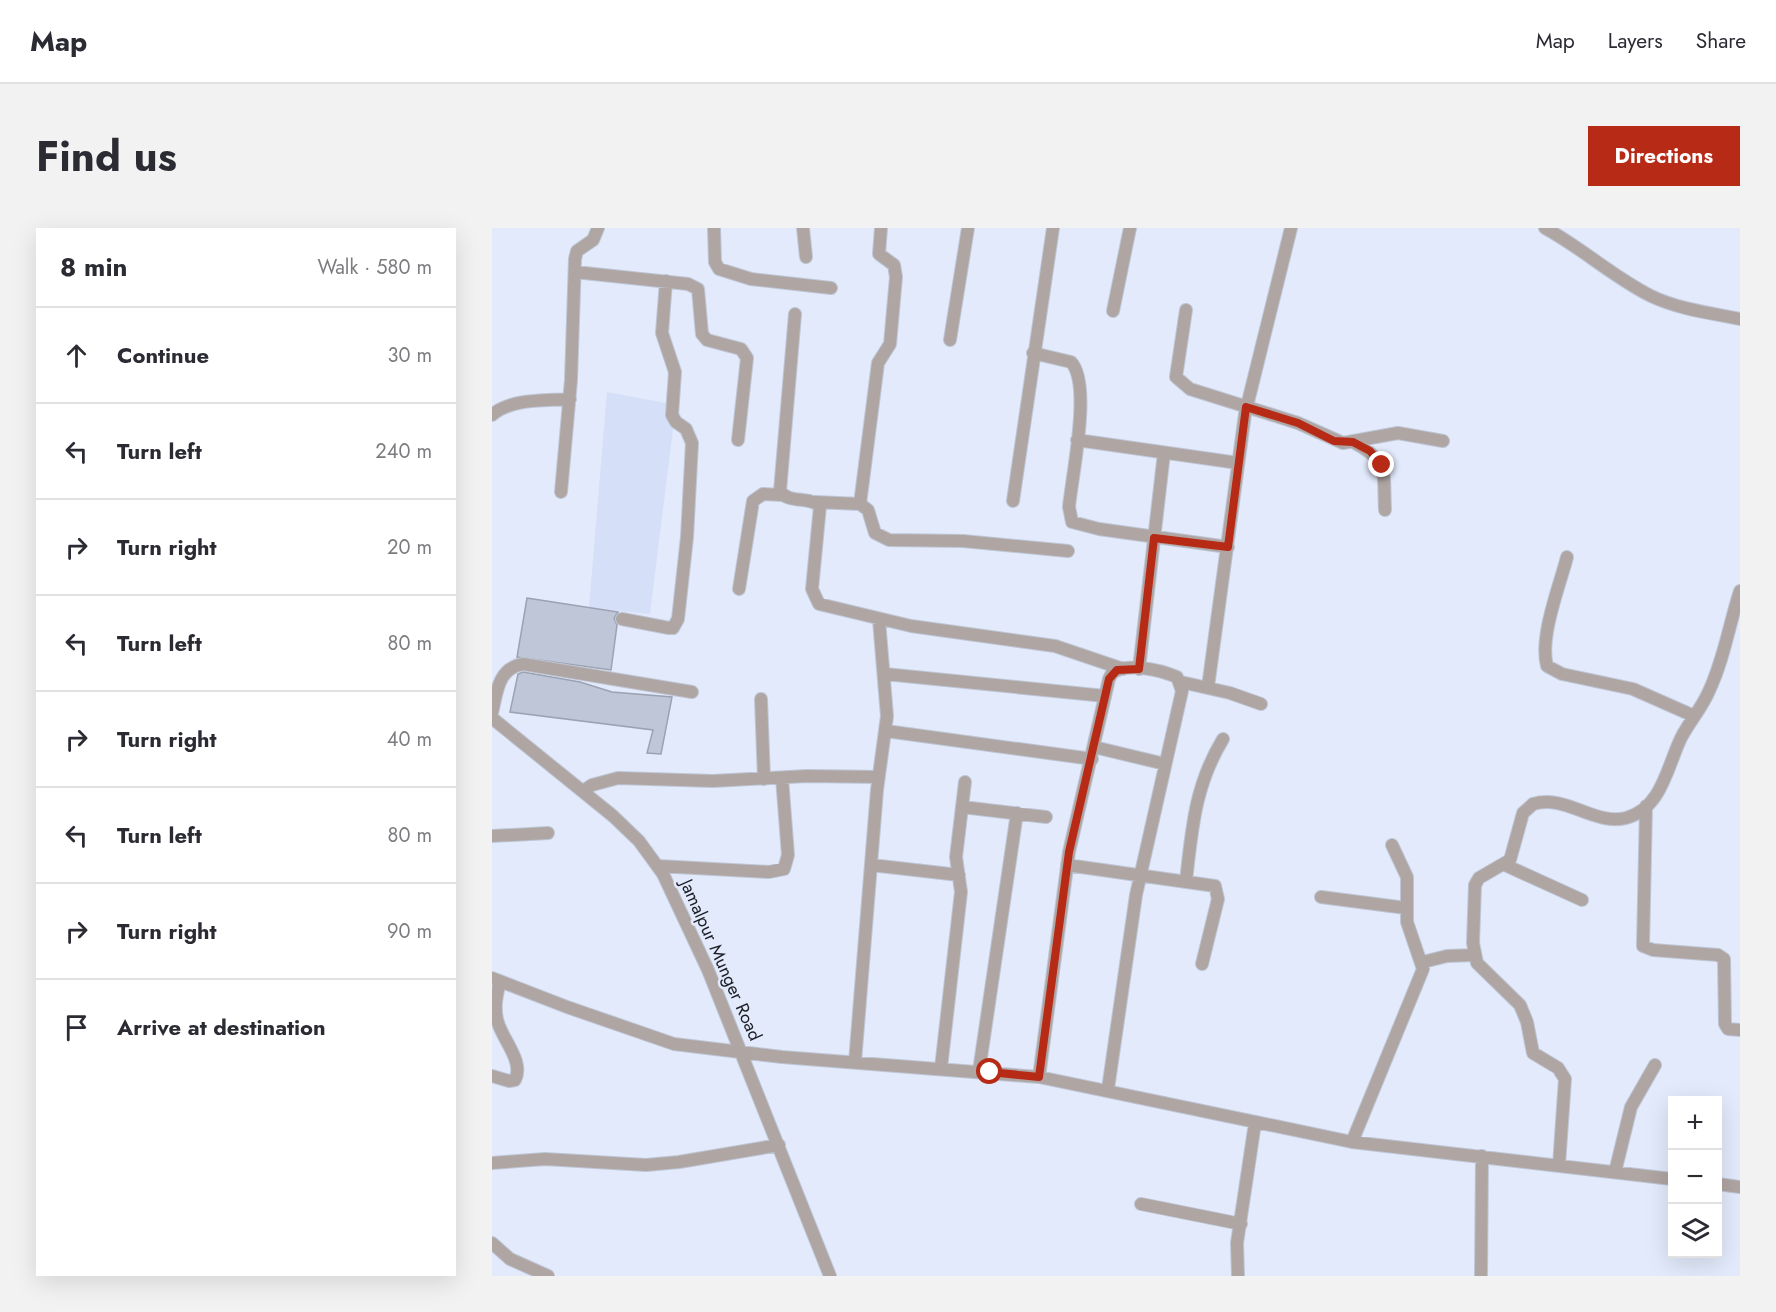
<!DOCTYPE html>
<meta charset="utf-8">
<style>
:root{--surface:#fff;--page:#f2f2f3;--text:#2b2b33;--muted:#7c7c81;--line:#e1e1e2;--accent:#b62a16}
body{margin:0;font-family:Jost,sans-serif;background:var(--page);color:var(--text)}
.controls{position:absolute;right:18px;bottom:18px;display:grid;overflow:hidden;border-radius:0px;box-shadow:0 6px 24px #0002}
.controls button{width:54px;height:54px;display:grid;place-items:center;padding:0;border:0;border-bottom:2px solid var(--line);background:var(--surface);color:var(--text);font:30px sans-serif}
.stop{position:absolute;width:18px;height:18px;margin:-14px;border:4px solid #b62a16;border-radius:50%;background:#fff}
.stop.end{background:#b62a16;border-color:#fff;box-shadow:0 2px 6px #0008}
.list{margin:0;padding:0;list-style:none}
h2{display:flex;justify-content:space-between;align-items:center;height:78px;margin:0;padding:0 24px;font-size:26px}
h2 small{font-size:20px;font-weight:400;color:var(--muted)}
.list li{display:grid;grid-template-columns:39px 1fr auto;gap:18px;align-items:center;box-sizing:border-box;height:96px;padding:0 24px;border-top:2px solid var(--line)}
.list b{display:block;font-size:22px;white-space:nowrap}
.list em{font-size:20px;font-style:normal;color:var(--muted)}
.icon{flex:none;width:33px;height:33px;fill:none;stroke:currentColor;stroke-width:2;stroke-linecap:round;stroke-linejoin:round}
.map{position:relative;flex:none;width:1248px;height:1048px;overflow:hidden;border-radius:0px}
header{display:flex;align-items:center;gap:36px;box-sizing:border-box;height:84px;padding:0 30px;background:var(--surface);border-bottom:2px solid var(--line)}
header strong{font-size:28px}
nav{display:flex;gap:33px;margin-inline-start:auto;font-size:21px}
.intro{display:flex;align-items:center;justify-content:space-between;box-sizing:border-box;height:144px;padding:0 36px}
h1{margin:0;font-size:42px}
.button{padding:15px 27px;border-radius:0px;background:var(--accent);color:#fff;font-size:21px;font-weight:700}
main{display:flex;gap:36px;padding:0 36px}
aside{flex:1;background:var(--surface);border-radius:0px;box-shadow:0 6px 24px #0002}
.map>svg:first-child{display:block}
.built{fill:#d5dff8}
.building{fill:#bfc6d7;stroke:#9ba2b2;stroke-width:1.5}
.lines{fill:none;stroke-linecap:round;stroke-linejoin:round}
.minor-casing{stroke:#bec5d4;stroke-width:14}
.minor{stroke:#afa5a3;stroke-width:12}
.route{stroke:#b62a16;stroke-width:8}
.labels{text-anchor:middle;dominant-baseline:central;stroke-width:5;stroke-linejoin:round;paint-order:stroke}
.street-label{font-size:18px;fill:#1b1d23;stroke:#e2eafb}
</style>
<header>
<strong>Map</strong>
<nav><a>Map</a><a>Layers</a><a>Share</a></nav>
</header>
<div class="intro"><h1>Find us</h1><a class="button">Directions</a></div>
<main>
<aside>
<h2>8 min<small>Walk · 580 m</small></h2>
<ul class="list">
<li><svg class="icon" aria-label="ahead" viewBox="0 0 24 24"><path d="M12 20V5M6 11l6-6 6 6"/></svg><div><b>Continue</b></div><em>30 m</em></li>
<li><svg class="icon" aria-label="left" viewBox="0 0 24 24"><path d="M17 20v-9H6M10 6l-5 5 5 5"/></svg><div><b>Turn left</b></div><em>240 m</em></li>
<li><svg class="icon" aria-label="right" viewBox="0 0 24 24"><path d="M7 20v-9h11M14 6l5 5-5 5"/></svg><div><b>Turn right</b></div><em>20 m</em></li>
<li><svg class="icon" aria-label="left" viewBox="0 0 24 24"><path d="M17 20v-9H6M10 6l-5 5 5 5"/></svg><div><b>Turn left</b></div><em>80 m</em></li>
<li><svg class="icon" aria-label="right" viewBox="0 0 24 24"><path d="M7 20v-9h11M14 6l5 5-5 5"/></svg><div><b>Turn right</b></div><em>40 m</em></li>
<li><svg class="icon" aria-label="left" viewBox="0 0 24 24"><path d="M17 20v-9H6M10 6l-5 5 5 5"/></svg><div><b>Turn left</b></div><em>80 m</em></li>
<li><svg class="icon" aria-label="right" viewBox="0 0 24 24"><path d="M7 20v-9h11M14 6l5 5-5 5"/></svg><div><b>Turn right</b></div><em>90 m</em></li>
<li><svg class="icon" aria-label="arrive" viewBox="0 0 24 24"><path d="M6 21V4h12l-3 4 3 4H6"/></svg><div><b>Arrive at destination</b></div></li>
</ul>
</aside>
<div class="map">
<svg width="1248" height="1048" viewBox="0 0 1248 1048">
<rect width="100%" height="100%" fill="#e2eafb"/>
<path class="built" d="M115 164 184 177 158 386 97 380Z"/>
<path class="building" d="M35 370 126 384 122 390 125 397 119 442 25 429Z
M31 444 88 454 120 464 180 469 169 526 155 525 161 502 18 484 26 446Z"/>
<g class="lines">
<g class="minor-casing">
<path id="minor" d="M222 0 223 34 227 41 259 51 339 60
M311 0 314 29
M1053 0C1090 20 1121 49 1159 68 1186 81 1218 85 1248 91
M83 44 196 56 206 61 210 106 215 112 249 121 255 130 246 212
M694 82 684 149 698 161 806 195 851 215 906 205 951 213
M621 83 638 0
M303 86 288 263C296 276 317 268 328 278L320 361 327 376 419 398 563 418 631 441
M458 112 476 0
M541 125 579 134C600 156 580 247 577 279L580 294 607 301 736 319
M0 187C19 170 54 173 78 171
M585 212 746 235
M861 214C898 233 891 245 893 282
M69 264 79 152 83 31 85 23 101 12 106 0
M521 273 561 0
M323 274 368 276 376 282 383 305 397 312 471 313 576 323
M368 276 386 135 398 116 404 49 402 37 387 26 389 0
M1075 329C1068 357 1047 409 1055 438L1070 446 1141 461 1202 488
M247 361 261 273 271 266 290 267
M130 391 177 400H181L186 391 195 309 200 215 194 201 184 194 180 187 183 144 170 105 174 53
M647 441 672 225
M393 446 613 468
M689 454 738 465 769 476
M716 459 753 186 799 0
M269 471 272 551
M0 485C5 464 6 440 31 436L200 464
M0 490 121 588 147 613 171 646 216 742 338 1048
M394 503 600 531
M602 519 673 536
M91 563 100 557 126 550 221 553 315 548 387 549
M1154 578 1151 718 1161 722 1226 727 1232 731 1233 796 1236 801 1248 802
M470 579 554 589
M0 608 56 605
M379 637 467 647
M575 637 723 658 726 671 710 736
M1013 637 1090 672
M166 638 277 644 292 641 296 627 290 550
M694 653C700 600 703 557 731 511
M829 669 914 680
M931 734 955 728 982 727
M0 750 75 779 182 816 290 829 547 849 860 914 1180 951
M363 834 385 562 395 488 387 392
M449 840 469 664 464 629 473 554
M487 843 525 585
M0 848 17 853 23 852C33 833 8 809 5 791 2 778 5 766 8 753
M547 849 577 624 617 451 620 445C636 434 668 442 685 449L690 463 644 667 616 861
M860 914 931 741 915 694V649L900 617
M0 935 53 931 154 937 187 934 287 917
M1067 937 1073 851 1066 840 1041 825 1035 794 1028 777 985 735 981 715 983 657 987 650 1018 632 1031 585 1041 576C1073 566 1103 598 1134 590 1170 580 1175 539 1189 510 1197 494 1210 480 1217 463 1232 431 1237 397 1248 363
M1123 944 1139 879 1163 837
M1226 956 1248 959
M649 976 749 996
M0 1015 18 1031 56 1048
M746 1048 745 1015 763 895
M989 1048 990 928"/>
</g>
<use href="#minor" class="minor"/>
</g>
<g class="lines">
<path class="route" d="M498 844 547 849 577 624 617 451 625 442 647 441 662 310 736 319 754 179 806 195 842 213 861 214 878 223 890 237"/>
</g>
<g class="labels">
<g class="street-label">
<text transform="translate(229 732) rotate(66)">Jamalpur Munger Road</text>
</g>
</g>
</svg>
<div class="controls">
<button>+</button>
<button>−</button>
<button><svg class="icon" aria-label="layers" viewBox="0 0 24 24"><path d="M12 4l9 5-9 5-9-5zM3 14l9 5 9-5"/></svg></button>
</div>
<div class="stop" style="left:498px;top:844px"></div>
<div class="stop end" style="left:890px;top:237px"></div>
</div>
</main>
